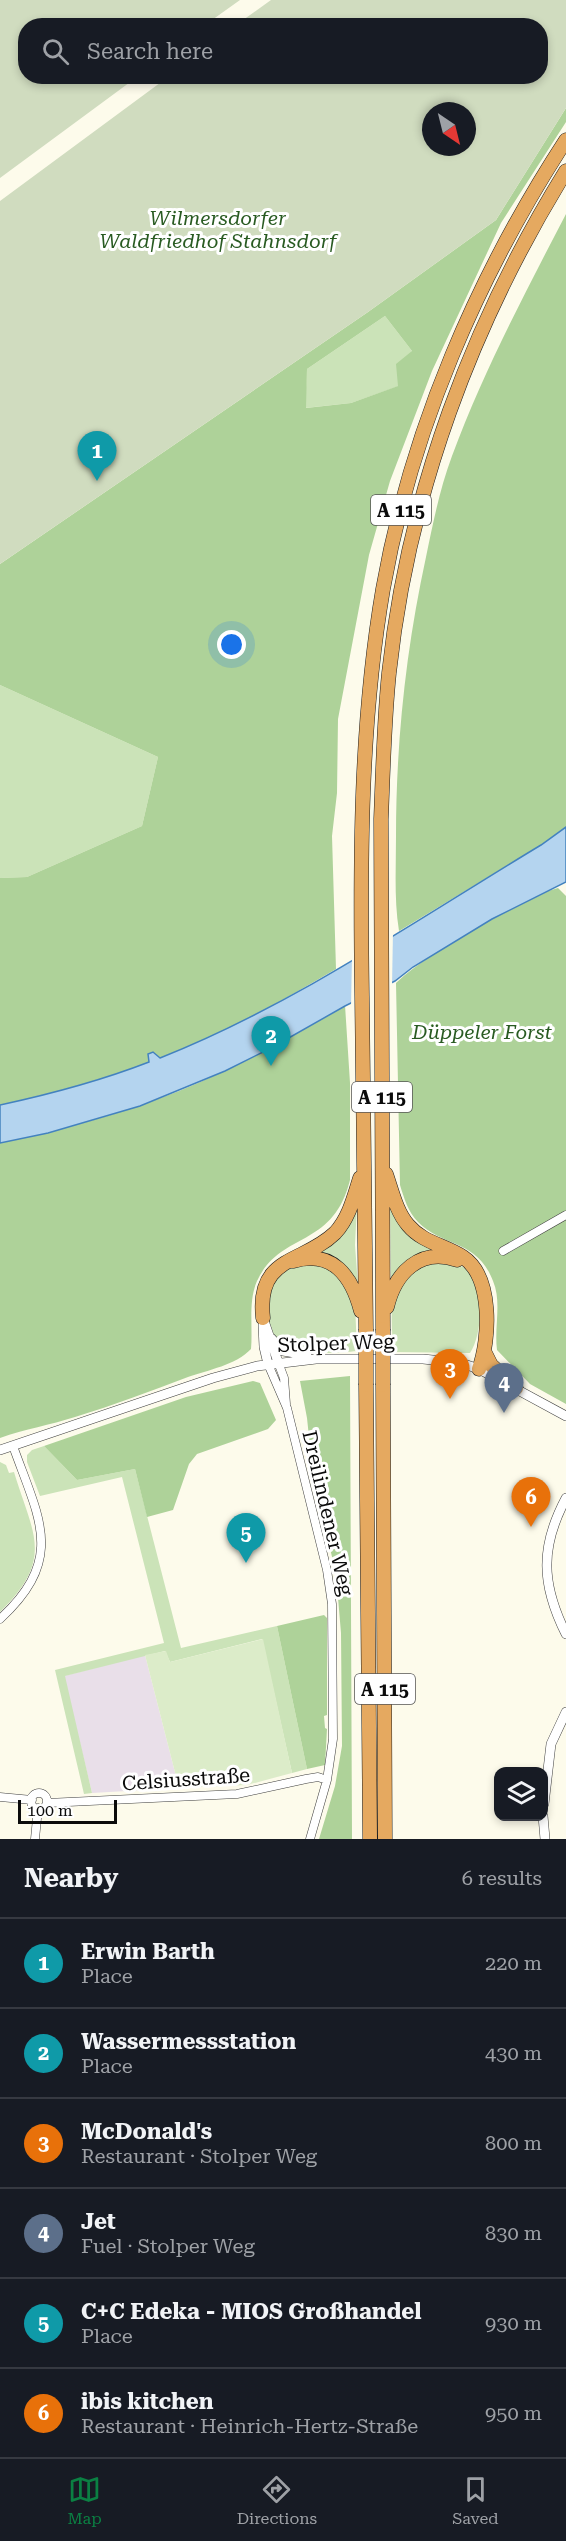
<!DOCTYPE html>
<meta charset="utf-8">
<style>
:root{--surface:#171b24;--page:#242831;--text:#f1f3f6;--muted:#9ea1a6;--line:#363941;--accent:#0b8043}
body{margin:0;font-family:"Roboto Serif",serif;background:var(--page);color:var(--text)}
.controls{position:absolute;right:18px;bottom:18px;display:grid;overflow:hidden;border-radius:12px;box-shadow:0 3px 9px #0003}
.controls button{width:54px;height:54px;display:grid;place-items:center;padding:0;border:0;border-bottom:2px solid var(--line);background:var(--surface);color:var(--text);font:30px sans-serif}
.compass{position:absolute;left:422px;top:102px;width:54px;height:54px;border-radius:50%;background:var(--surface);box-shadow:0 3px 9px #0003;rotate:145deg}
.scale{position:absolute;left:18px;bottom:15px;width:99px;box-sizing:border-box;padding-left:6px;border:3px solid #0b0b0b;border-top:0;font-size:16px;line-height:21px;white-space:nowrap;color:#0b0b0b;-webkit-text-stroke:4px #fff;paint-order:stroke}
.you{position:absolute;left:232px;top:645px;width:21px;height:21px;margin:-15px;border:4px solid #fff;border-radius:50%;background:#1a73e8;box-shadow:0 0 0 9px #1a73e833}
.badge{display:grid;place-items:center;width:39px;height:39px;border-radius:50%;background:var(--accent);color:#fff;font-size:20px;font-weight:700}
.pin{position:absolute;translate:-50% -50px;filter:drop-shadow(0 2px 3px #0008)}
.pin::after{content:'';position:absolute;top:32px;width:21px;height:18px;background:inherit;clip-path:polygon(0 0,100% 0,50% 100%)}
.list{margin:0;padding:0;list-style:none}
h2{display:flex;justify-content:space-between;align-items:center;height:78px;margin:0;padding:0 24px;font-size:26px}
h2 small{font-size:20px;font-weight:400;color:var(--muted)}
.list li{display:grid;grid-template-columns:39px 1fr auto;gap:18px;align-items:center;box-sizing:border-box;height:90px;padding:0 24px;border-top:2px solid var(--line)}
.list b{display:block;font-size:22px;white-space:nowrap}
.list p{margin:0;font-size:20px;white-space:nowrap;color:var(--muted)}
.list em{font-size:20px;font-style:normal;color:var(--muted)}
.icon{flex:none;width:33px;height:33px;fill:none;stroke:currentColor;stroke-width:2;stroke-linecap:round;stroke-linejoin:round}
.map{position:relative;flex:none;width:566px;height:1839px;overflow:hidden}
.search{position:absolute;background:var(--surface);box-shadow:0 3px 9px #0003;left:18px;right:18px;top:18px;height:66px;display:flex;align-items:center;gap:15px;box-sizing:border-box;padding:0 21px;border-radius:24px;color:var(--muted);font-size:22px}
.sheet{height:618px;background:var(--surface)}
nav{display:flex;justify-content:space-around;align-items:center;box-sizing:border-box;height:84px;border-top:2px solid var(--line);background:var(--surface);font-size:16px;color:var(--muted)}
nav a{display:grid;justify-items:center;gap:3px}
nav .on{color:var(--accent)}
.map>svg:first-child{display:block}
.industrial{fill:#e9dfe9}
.green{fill:#cbe3b8}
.forest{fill:#aed299;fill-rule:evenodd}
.cemetery{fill:#d0dcbf;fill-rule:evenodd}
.pitch{fill:#dcecc9}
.water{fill:#b4d4ef;stroke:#4382bf;stroke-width:1.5}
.pier{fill:#fdfbeb}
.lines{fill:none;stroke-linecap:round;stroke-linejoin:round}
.minor-casing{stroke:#3e3e3e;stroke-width:9}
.tertiary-casing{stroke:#3e3e3e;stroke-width:10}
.motorway-casing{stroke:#1c1c1c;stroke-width:15}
.minor{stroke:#fff;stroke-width:8}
.tertiary{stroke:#fff;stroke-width:9}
.motorway{stroke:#e5a960;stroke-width:14}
.motorway-bridge-casing{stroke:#1c1c1c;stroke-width:15;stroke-linecap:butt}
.motorway-bridge{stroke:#e5a960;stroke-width:14}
.labels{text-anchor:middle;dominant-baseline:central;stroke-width:6;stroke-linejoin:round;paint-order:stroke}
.shield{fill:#fff;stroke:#545454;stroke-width:1.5}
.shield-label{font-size:18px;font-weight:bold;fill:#0b0b0b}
.park-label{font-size:20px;font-style:italic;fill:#295b22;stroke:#fff}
.street-label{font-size:20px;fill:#0b0b0b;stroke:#fff}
</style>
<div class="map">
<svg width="566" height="1839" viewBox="0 0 566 1839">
<rect width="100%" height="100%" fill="#fdfbeb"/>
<path class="industrial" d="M145 1655 179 1788 92 1793 64 1676Z"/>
<path class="green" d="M385 316 412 351 399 386 351 403 305 408 307 369Z
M0 685 158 757 142 826 27 877 0 878Z
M390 1199 436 1249 435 1254 391 1288Z
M357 1204 355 1245 358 1286 319 1258V1250Z
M427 1262C437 1263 454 1262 463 1267 486 1281 483 1334 470 1353L393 1352C393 1330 386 1295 404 1279 410 1272 419 1267 427 1262Z
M320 1264 343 1278 355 1303 357 1351C339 1353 299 1356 283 1345 258 1327 264 1272 297 1265 304 1263 313 1264 320 1264Z
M44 1446 77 1480 135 1469 181 1648 277 1626 307 1769 292 1773 262 1639 170 1662 165 1651 65 1676 92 1793 84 1794 55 1670 164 1643 122 1477 40 1496 27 1462V1455L32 1450Z
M0 1462 6 1465 9 1473 14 1472C33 1535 55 1558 0 1612Z"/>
<path class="forest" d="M566 108V122L501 223 432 371 390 481 369 555 338 719 337 793 332 836 336 969C296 992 255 1017 212 1036 144 1068 73 1089 0 1105V878L27 877 142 826 158 757 0 685V564L368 312 496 220ZM385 316 412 351 396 364 398 386 351 403 306 408 307 369Z
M566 214V827L541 845 399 931C394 900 396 868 396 836 396 742 406 649 426 557 433 523 440 488 452 456 483 372 525 293 566 214Z
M558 888 566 896V1404L530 1384 497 1350C494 1327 502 1302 493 1281 477 1239 444 1248 418 1222 408 1212 404 1198 400 1185L396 983C417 963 441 950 466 935 495 917 525 897 558 888Z
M345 1005 350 1083V1180C333 1249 280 1231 257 1281 248 1301 253 1327 251 1349 236 1365 208 1370 188 1377 151 1391 114 1405 75 1417 50 1425 25 1429 0 1438V1143C61 1130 121 1114 179 1091 237 1068 291 1037 345 1005Z
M350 1376 352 1839H319L335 1786 342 1746 341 1633 336 1574 313 1475 307 1418 300 1381Z
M253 1381 260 1383 276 1420 268 1429 197 1454 189 1464 173 1510 147 1517 135 1469 77 1480 44 1446 186 1397Z
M324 1615 327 1618V1715L324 1716 325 1728 327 1729 325 1765 307 1769 277 1626Z"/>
<path class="cemetery" d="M0 0H240L205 25 26 26V76L137 77 0 178Z
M271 0H566V108L496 220 368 312 0 564V201L168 77 540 76V26L236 25ZM431 111H467V147H431Z"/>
<path class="pitch" d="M263 1639 292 1773 247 1785 179 1788 145 1655 166 1651 170 1662Z"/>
<path class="water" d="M566 827V882L492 919 413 967 395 981 345 1006 271 1048 225 1071 140 1106 48 1133 0 1143V1105C51 1094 100 1081 149 1062L148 1054 153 1052 160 1058C294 1005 418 919 541 845Z"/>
<path class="pier" d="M393 931 392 986 351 1007 352 956Z"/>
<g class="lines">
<g class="minor-casing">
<path id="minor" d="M503 1251 566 1215
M278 1362 284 1378 286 1404
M268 1364 287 1408 327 1570 332 1604 333 1739 327 1780 310 1839
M0 1619C66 1558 39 1519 13 1446
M31 1801a8 8 0 1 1 16 0a8 8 0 1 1-16 0Z
M0 1797 32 1800
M47 1803 237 1794 306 1779 318 1777 327 1780
M35 1839 38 1808"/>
</g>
<g class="tertiary-casing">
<path id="tertiary" d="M263 1318 278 1362
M263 1325 264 1347 268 1364
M271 1338 283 1351 307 1355
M0 1450 213 1378 257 1366 316 1359H423L461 1363 479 1369 566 1416
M566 1498C540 1547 541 1584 566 1634
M544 1804 551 1744 566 1712
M543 1816 545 1839"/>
</g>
<g class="motorway-casing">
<path id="motorway" d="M386 1174C392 1191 396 1211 408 1225 423 1243 445 1245 463 1257 493 1277 490 1339 479 1369
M293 1261C333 1249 352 1277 361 1311
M387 1307C395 1273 420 1247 457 1260
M263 1318C256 1255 303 1264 335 1233 349 1218 354 1197 360 1178
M366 1329C365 1218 364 1107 362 996 360 860 360 724 383 589 411 430 478 275 566 140
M383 1329 381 819C383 770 384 722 389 673 408 494 472 323 566 171
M484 1351 491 1365 516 1388
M366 1385 370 1839
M383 1385 385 1839"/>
</g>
<use href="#minor" class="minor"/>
<use href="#tertiary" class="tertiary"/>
<use href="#motorway" class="motorway"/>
<g class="motorway-bridge-casing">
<path id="motorway-bridge" d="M366 1329V1385
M383 1329V1385"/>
</g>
<use href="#motorway-bridge" class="motorway-bridge"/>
</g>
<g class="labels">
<g class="shield">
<rect x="371" y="495" width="60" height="30" rx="4.5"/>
<rect x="352" y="1082" width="60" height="30" rx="4.5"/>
<rect x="355" y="1674" width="60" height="30" rx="4.5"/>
</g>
<g class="shield-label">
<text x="401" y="510">A 115</text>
<text x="382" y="1097">A 115</text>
<text x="385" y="1689">A 115</text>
</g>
<g class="park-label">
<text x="218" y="218">Wilmersdorfer<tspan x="218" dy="23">Waldfriedhof Stahnsdorf</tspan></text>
<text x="482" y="1032">Düppeler Forst</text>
</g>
<g class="street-label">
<text transform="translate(336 1343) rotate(-2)">Stolper Weg</text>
<text transform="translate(328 1513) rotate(77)">Dreilindener Weg</text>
<text transform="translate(186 1779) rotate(-4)">Celsiusstraße</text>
</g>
</g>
</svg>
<div class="controls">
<button><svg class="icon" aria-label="layers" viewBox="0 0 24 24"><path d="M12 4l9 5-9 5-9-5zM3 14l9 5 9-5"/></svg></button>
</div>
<svg class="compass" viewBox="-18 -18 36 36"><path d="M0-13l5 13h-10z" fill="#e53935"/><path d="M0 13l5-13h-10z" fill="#9ea1a6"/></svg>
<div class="scale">100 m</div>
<div class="you"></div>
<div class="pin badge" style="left:97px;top:481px;background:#0f9aa8">1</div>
<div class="pin badge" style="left:271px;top:1066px;background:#0f9aa8">2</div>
<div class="pin badge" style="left:450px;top:1399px;background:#e8710a">3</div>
<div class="pin badge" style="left:504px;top:1413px;background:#5c6f8a">4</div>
<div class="pin badge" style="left:246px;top:1563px;background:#0f9aa8">5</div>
<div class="pin badge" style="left:531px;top:1527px;background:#e8710a">6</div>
<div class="search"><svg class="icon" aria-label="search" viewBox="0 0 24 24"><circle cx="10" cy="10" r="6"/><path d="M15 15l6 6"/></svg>Search here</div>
</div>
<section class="sheet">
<h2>Nearby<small>6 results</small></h2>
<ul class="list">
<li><span class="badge" style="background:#0f9aa8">1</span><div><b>Erwin Barth</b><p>Place</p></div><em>220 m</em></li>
<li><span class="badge" style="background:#0f9aa8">2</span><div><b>Wassermessstation</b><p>Place</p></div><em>430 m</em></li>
<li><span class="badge" style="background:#e8710a">3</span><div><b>McDonald's</b><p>Restaurant · Stolper Weg</p></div><em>800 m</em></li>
<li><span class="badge" style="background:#5c6f8a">4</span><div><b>Jet</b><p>Fuel · Stolper Weg</p></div><em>830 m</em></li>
<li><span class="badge" style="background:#0f9aa8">5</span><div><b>C+C Edeka - MIOS Großhandel</b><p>Place</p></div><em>930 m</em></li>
<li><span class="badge" style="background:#e8710a">6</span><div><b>ibis kitchen</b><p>Restaurant · Heinrich-Hertz-Straße</p></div><em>950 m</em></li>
</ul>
</section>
<nav>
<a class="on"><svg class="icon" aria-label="map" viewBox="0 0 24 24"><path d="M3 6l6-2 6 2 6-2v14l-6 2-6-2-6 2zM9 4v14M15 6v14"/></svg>Map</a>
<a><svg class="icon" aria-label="directions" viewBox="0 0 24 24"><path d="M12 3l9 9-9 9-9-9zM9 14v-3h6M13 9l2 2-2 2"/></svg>Directions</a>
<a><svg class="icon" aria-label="saved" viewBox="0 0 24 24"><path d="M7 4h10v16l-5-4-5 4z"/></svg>Saved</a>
</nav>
